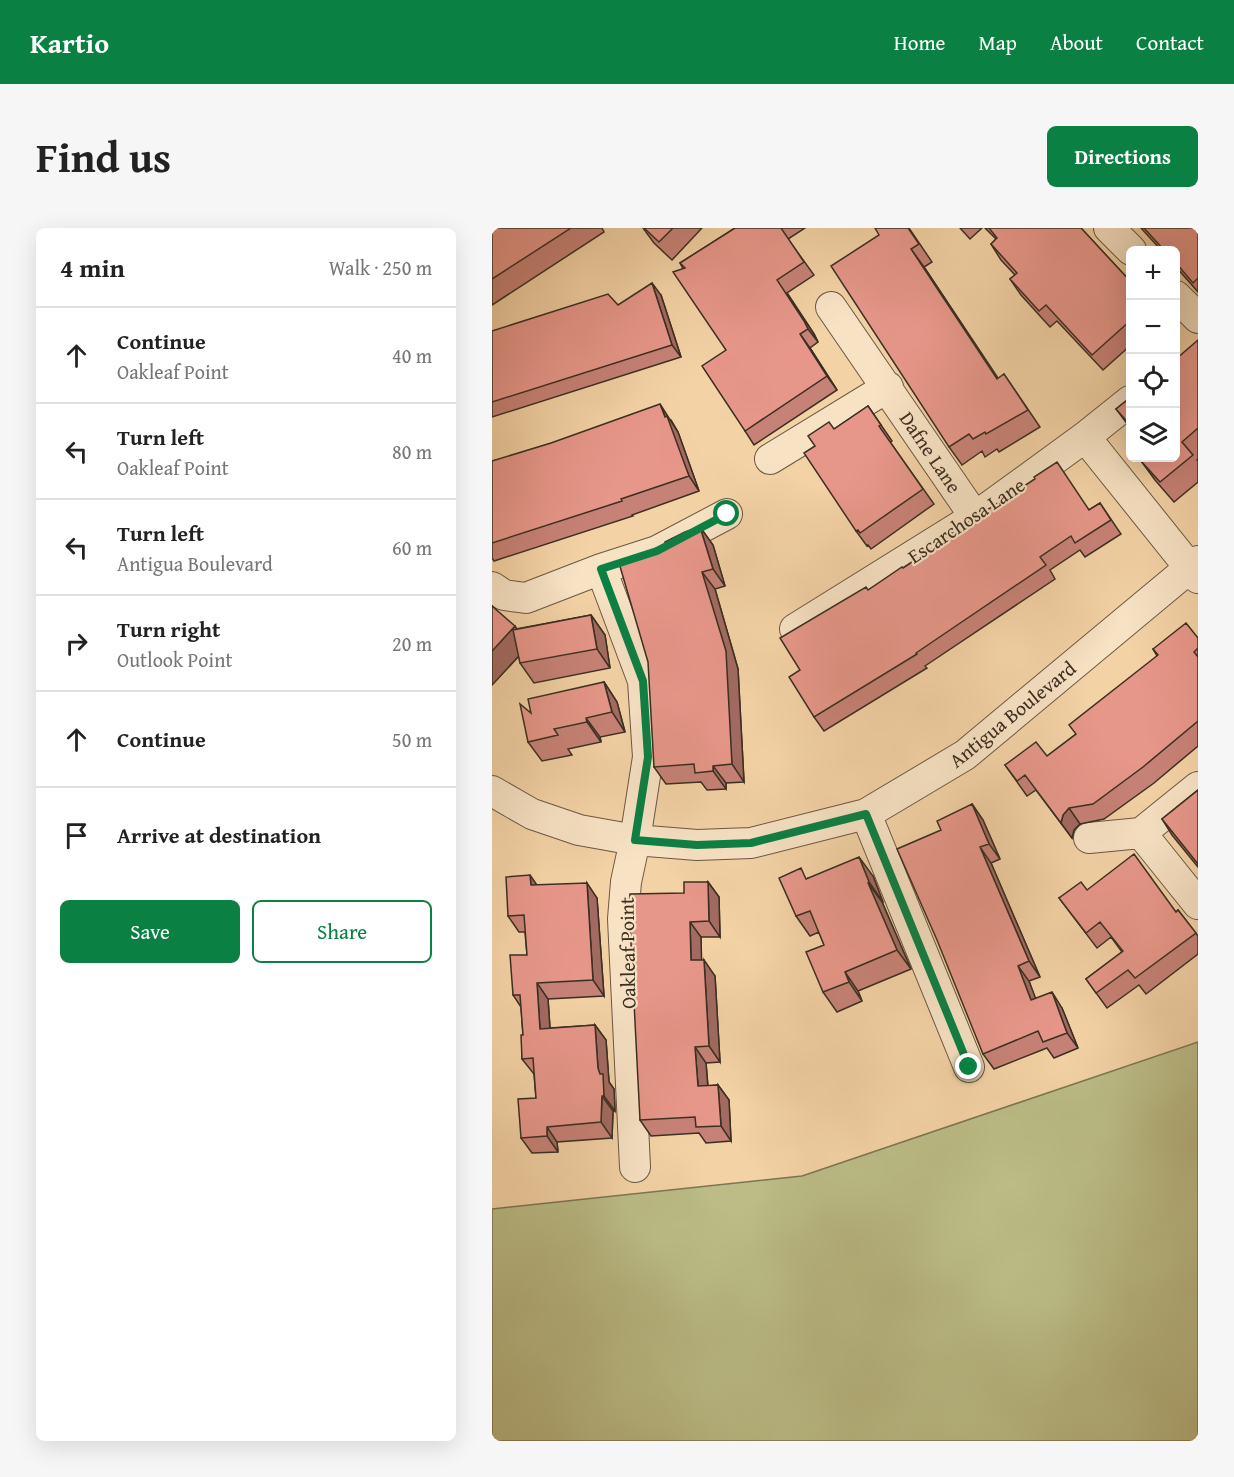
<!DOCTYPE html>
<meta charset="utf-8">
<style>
:root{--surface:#fff;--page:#f6f6f6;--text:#222;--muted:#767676;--line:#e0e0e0;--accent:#0b8043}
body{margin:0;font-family:"Gentium Book Plus",serif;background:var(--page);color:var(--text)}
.controls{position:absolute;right:18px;top:18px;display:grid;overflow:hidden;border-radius:9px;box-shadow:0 6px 24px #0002}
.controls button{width:54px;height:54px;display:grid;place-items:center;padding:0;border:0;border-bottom:2px solid var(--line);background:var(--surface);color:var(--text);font:30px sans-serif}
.stop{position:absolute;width:18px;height:18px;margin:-14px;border:4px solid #0b8043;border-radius:50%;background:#fff}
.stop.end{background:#0b8043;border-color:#fff;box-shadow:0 2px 6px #0008}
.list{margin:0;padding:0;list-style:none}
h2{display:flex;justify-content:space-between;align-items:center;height:78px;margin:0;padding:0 24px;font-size:26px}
h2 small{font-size:20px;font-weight:400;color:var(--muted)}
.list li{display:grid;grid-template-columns:39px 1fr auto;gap:18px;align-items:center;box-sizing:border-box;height:96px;padding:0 24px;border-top:2px solid var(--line)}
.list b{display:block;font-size:22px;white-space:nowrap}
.list p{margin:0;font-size:20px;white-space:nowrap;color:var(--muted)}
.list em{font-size:20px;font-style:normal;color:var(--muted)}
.actions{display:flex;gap:12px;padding:18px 24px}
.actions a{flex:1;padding:14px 0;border:2px solid var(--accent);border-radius:9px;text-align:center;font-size:21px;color:var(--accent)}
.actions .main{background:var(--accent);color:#fff}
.icon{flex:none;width:33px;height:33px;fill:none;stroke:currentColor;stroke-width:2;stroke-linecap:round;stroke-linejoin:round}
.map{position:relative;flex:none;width:706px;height:1213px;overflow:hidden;border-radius:9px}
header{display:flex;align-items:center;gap:36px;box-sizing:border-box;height:84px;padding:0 30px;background:var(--accent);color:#fff}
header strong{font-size:28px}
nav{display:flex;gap:33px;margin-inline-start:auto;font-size:21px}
.intro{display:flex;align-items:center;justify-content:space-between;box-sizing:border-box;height:144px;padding:0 36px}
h1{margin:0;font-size:42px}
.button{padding:15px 27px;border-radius:9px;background:var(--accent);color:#fff;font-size:21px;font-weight:700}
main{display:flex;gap:36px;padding:0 36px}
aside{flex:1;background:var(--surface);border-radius:9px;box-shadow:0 6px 24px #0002}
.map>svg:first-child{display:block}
.green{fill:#bbbc86;stroke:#7b7654;stroke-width:1.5}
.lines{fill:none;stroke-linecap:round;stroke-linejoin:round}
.minor-casing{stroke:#695843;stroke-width:32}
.minor{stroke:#f7e2c4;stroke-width:30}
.wall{fill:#c78277;stroke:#3b2f22;stroke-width:1.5}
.shaded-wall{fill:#a26a61;stroke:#3b2f22;stroke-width:1.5}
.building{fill:#e7978a;stroke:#3b2f22;stroke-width:1.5}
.route{stroke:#0b8043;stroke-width:8}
.labels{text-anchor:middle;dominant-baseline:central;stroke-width:4.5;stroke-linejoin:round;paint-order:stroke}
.street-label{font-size:20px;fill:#3b2f22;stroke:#f7e2c4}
</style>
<header>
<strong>Kartio</strong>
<nav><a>Home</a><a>Map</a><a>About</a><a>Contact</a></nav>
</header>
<div class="intro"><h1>Find us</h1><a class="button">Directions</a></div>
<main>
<aside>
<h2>4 min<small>Walk · 250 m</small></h2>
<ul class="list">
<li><svg class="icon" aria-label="ahead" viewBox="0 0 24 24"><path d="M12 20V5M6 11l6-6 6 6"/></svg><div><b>Continue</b><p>Oakleaf Point</p></div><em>40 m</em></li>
<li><svg class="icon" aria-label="left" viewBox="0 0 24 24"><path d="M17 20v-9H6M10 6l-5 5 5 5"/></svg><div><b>Turn left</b><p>Oakleaf Point</p></div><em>80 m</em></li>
<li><svg class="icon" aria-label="left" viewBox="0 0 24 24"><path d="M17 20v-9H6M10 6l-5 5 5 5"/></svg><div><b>Turn left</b><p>Antigua Boulevard</p></div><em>60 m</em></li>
<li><svg class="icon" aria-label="right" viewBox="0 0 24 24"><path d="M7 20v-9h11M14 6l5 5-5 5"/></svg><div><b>Turn right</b><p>Outlook Point</p></div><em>20 m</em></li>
<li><svg class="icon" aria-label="ahead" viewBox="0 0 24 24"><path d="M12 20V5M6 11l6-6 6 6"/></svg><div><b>Continue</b></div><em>50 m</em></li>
<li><svg class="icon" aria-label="arrive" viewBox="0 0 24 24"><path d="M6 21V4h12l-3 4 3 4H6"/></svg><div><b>Arrive at destination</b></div></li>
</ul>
<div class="actions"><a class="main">Save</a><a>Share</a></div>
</aside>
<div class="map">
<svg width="706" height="1213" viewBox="0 0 706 1213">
<rect width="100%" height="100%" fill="#f3d2a5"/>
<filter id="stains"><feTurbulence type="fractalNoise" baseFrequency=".00333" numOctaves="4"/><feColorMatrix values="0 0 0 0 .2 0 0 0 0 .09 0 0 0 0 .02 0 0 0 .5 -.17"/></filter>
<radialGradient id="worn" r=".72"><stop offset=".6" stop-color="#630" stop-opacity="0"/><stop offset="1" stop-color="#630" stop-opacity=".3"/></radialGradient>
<path class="green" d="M706 814V1213H0V981L310 948Z"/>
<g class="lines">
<g class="minor-casing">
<path id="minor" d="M617 0 639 22
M684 68 706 90
M339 79 483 289
M593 209 706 350
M278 231 396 159
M109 341 151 453 156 529 143 612 134 654 131 691 143 939
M0 359 12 367 34 370 109 341 165 323 235 286
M303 401 483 289 593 209 638 173
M0 563 40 586 87 602 143 612 205 617 259 615 374 586 473 527 706 333
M374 586 477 839
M649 605 706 676
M597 610 649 605 706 559"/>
</g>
<use href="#minor" class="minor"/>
</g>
<path class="wall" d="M0 0H110L112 4 0 77Z
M151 0H210L180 32 162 15Z
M243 0H313L296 11 322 47 295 65 322 106 326 114 318 120 345 162 262 217 253 203 234 122 188 35Z
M417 0 440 34 432 39 506 151 512 146 548 199 507 224 505 221 493 229 490 223 470 237 457 219 387 7Z
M468 0H490L478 11Z
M493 0H589L639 54V117L611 142 565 93 558 99 529 67 518 51 523 47 509 32 499 16 504 11Z
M649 0H706V64L684 39V22H669Z
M169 67 189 129 0 189V103L126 77Z
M706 112V231L705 232 706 233V254L682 274 663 252 649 233 684 230Z
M639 169V201L624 181Z
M376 178 400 213 398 214 442 276 379 321 376 317 375 318 364 303 342 201Z
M179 192 186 204 207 263 140 287 141 288 2 333 0 330V233Z
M543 251 597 282 608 275 629 306 593 329 588 322 558 342 563 351 433 438 435 440 332 503 322 489 308 442 376 362 411 340Z
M208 299 221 317 233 358 223 361 246 441 252 554 234 555V561L215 562 209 554 174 556 162 539 173 317Z
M0 378 24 401 99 387 113 407 118 440 42 455 28 435 27 428 0 457Z
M706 410V518L662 555 612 591 588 596 582 602 580 610 544 562 535 568 513 537 555 528 584 506 665 428 661 421Z
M112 454 125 474 133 504 108 509 109 514 76 521 80 527 50 533 36 514 39 485Z
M706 562V639L680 607 670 591Z
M480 576 491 592 508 631 499 635 548 749 537 753 543 770 570 780 586 820 562 830 555 820 502 841 491 826 449 602Z
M381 648 391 674H390L419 741 366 763 370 773 345 784 331 764 332 717 327 704 318 708 304 688 316 650Z
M216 654 227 669 228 709H209V732L223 748 228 834 214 835 216 858 226 857 237 872 239 913 214 915 207 905 159 908 148 892 192 665Z
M45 657 105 670 112 768 56 771 58 800 103 797 114 812 117 854 122 861 123 883H121L120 910 65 914 66 924 40 925 29 910 44 870 42 846 30 831 31 807 29 779 21 767 35 727 33 704H27L16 688Z
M595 662 684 684 686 682 706 708V726L654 766 647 757 615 780 594 751 630 724 619 709 605 720 567 670Z"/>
<path class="shaded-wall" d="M419 21 432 39 518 168 505 151Z
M160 55 169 67 189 129 180 117Z
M295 65 322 106 326 114 316 101Z
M308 106 318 120 345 162 335 148Z
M168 176 186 204 207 263 197 248Z
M208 299 221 317 233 358 221 341Z
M210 344 223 361 246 441 252 554 240 536Z
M99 387 113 407 118 440 105 421Z
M23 398 36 418 0 457V423Z
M112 454 125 474 133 504 120 484Z
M94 490 108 509 109 514 95 494Z
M221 538 234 555V561L221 543Z
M480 576 491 592 508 631 497 616Z
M577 580 588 596 582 602 580 610 569 595 571 587Z
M488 619 499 635 548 749 537 733Z
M367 629 381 648 391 674 377 654Z
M38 647 49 663 39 657Z
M216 654 227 669 228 709 217 693Z
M95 655 105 670 112 768 101 752Z
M376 655 390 674 419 741 405 722Z
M198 694 209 709 210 748 199 732Z
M212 732 223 748 228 834 217 818Z
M526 738 537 753 550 787 539 772Z
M353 744 366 763 370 773 357 754Z
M45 755 56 771 59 816 48 801Z
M560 764 570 780 586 820 575 805Z
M103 797 114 812 117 854 122 861 123 883 112 868 106 840Z
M203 819 214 835 217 874 206 858Z
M226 857 237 872 239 913 229 898Z
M110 868 121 883 120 910 109 894Z
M55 899 65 914 66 924 55 908Z"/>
<path class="building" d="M0 0H79L0 51Z
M152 0H181L167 14Z
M243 0H289L312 34 285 52 312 93 316 101 308 106 335 148 253 203 210 138 234 122 181 44 193 40 188 35Z
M383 0H416L427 16 419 21 505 151 512 146 536 182 494 206 493 204 481 211 477 206 457 219 339 38 387 7Z
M497 0H589L639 54V92L600 127 554 77 547 83 518 51 525 45 499 16 505 10Z
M652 0H706V50L701 55 684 35V22H672Z
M160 55 180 117 0 174V103L116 66 126 77Z
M706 112V200L690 214 701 227 668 254 649 233 653 230H684V131Z
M639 169V198L624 181Z
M168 176 173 189 175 188 197 248 129 271 130 273 0 315V233L59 215Z
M376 178 389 197 387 198 431 261 368 305 366 302 364 303 312 225 323 218 316 208 337 194 342 201Z
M565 234 597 282 608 275 619 292 583 315 579 308 548 329 554 337 424 425 425 426 322 489 297 449 308 442 288 410 374 359 376 362 410 339 411 340 449 315 447 313 543 251 542 249Z
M208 299 221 341 210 344 234 423 240 536 221 538V543L203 545 202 536 162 539 156 434 127 335 165 324 164 320 173 317V314L193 304Z
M0 378 23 398 0 423Z
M99 387 105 421 28 435 21 402Z
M694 395 706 410V420L702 424 706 429V493L651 539 601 576 577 580 571 587 569 595 533 547 525 553 513 537 544 514 555 528 584 506 577 497 666 427 661 421Z
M112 454 120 484 94 490 95 494 62 501 66 507 36 514 28 476 39 485 36 471Z
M706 562V636L670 591Z
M480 576 497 616 488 619 537 733 526 738 539 772 560 764 575 805 551 814 546 803 491 826 445 712 405 621 449 602 445 593Z
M642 626 684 684 686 682 704 705 643 750 636 742 604 765 594 751 631 723 608 694 594 705 567 670 589 654 595 662Z
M367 629 377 654 376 655 405 722 353 744 357 754 331 764 314 724 332 717 318 683 304 688 287 650 309 640 314 651Z
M38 647 39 657 95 655 101 752 45 755 48 801 103 797 106 840 108 846H111L112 868H110L109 894 55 899V908L29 910 26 871 44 870 41 830 30 831 29 807H31L28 767H21L18 727H35L32 687 16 688 14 649Z
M192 654H216L217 693 198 694 199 732H212L217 818 203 819 206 858 226 857 229 898 204 899 203 889 148 892 137 676 138 666 192 665Z"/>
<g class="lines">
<path class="route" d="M235 286 165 323 109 341 151 453 156 529 143 612 205 617 259 615 374 586 477 839"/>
</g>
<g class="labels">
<g class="street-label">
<text transform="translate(439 224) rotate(56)">Dafne Lane</text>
<text transform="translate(474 292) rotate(-34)">Escarchosa Lane</text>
<text transform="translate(520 486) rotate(-39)">Antigua Boulevard</text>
<text transform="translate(135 725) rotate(-91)">Oakleaf Point</text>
</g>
</g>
<rect width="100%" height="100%" filter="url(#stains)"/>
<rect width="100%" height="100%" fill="url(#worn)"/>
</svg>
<div class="controls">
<button>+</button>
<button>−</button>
<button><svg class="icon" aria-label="locate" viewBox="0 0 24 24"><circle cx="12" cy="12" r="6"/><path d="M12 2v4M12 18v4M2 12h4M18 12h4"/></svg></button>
<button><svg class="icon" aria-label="layers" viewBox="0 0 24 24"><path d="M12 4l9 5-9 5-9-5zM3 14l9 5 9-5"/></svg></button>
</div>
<div class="stop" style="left:235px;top:286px"></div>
<div class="stop end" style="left:477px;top:839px"></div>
</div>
</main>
